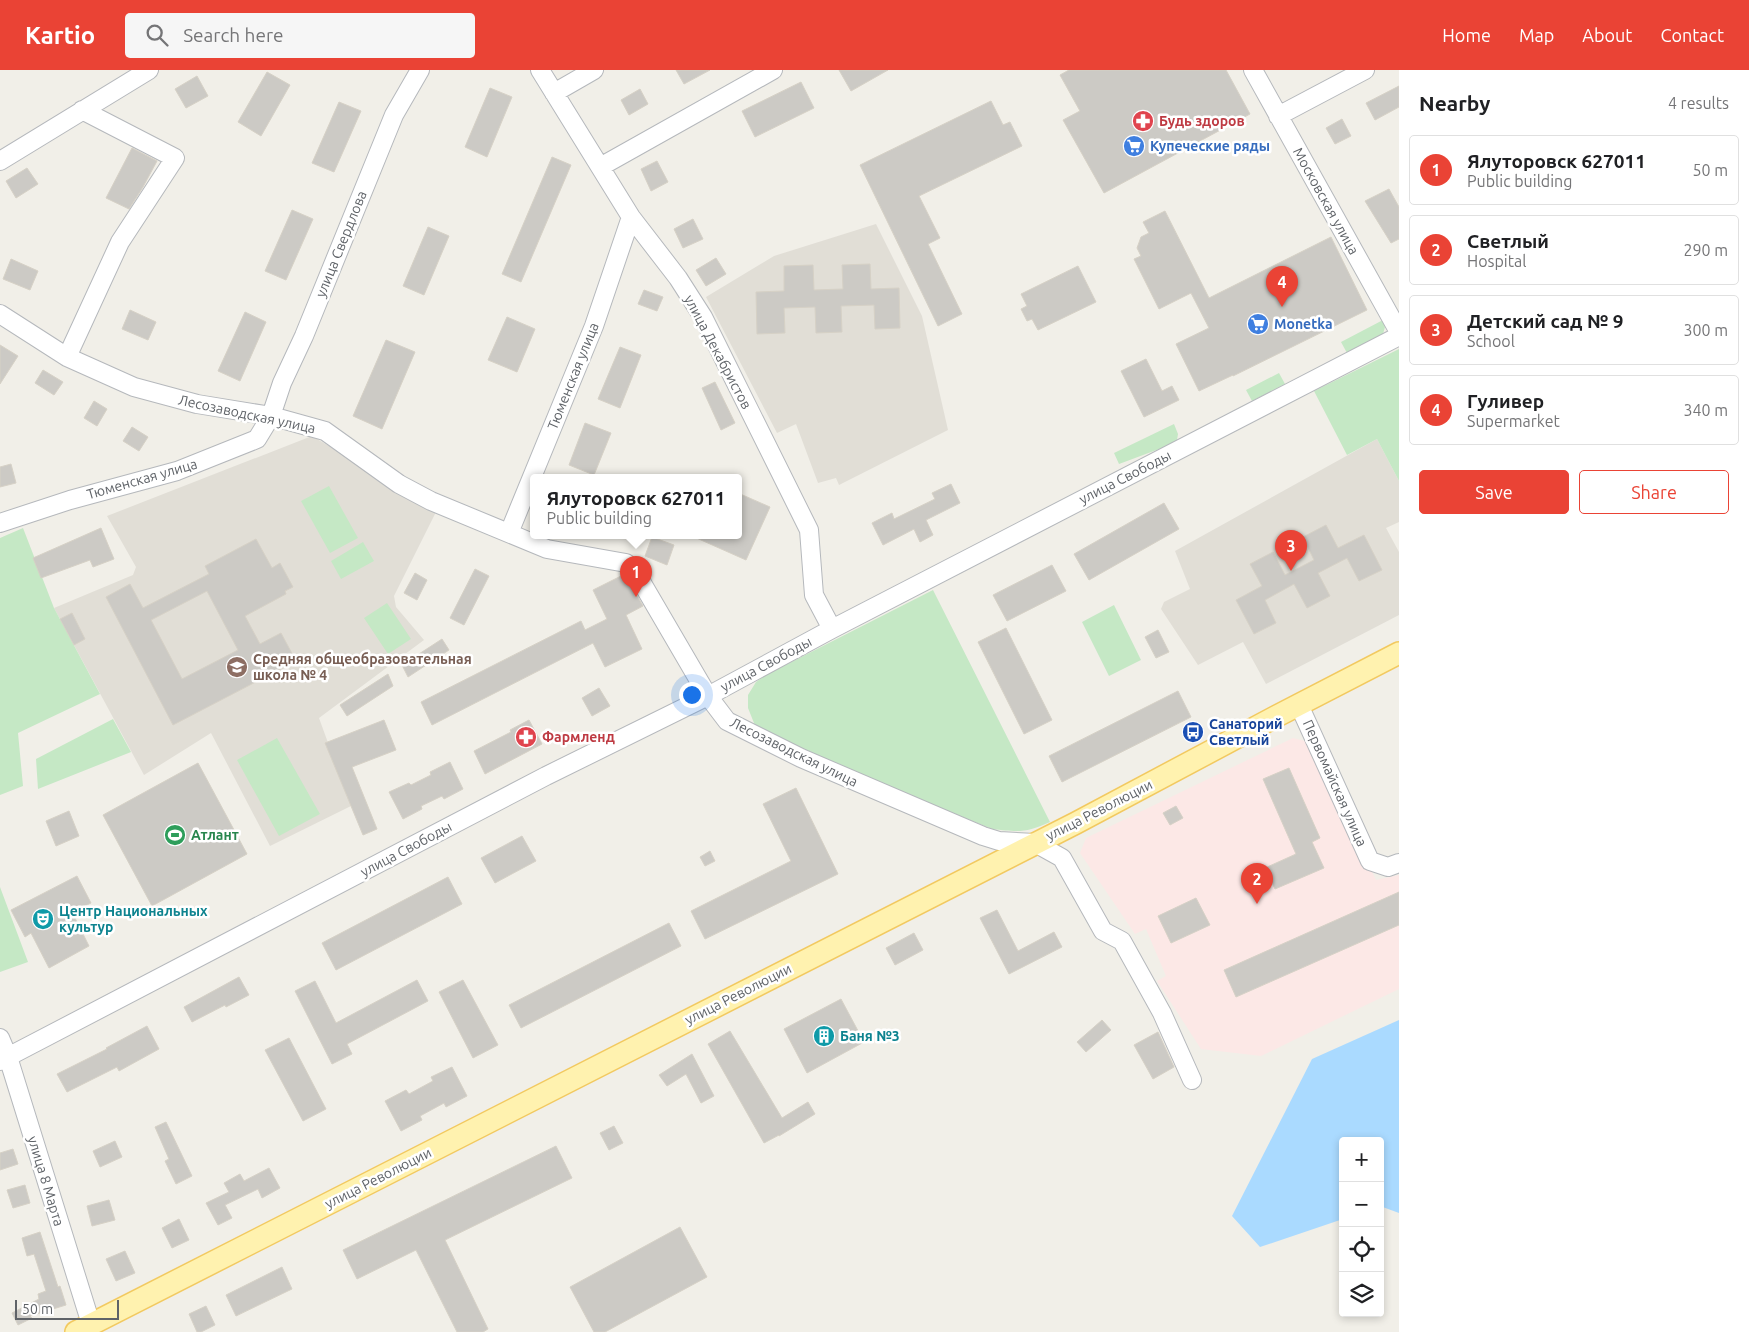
<!DOCTYPE html>
<meta charset="utf-8">
<style>
:root{--surface:#fff;--page:#f6f6f6;--text:#202124;--muted:#757577;--line:#e0e0e0;--accent:#ea4335}
body{margin:0;font-family:Ubuntu,sans-serif;background:var(--page);color:var(--text)}
.controls{position:absolute;right:15px;bottom:15px;display:grid;overflow:hidden;border-radius:5px;box-shadow:0 2px 8px #0003}
.controls button{width:45px;height:45px;display:grid;place-items:center;padding:0;border:0;border-bottom:1px solid var(--line);background:var(--surface);color:var(--text);font:25px sans-serif}
.scale{position:absolute;left:15px;bottom:12px;width:104px;box-sizing:border-box;padding-left:5px;border:2px solid #5f6368;border-top:0;font-size:14px;line-height:18px;white-space:nowrap;color:#5f6368;-webkit-text-stroke:4px #fff;paint-order:stroke}
.you{position:absolute;left:691px;top:624px;width:18px;height:18px;margin:-12px;border:4px solid #fff;border-radius:50%;background:#1a73e8;box-shadow:0 0 0 8px #1a73e833}
.badge{display:grid;place-items:center;width:32px;height:32px;border-radius:50%;background:var(--accent);color:#fff;font-size:16px;font-weight:700}
.pin{position:absolute;translate:-50% -41px;filter:drop-shadow(0 1px 2px #0008)}
.pin::after{content:'';position:absolute;top:26px;width:18px;height:15px;background:inherit;clip-path:polygon(0 0,100% 0,50% 100%)}
.popup{position:absolute;left:530px;top:404px;width:212px;height:65px;box-sizing:border-box;display:grid;place-content:center;border-radius:5px;background:var(--surface);filter:drop-shadow(0 1px 4px #0005);font-size:16px;white-space:nowrap;color:var(--muted)}
.popup b{font-size:19px;color:var(--text)}
.popup::after{content:'';position:absolute;left:50%;top:100%;margin-left:-10px;border:10px solid transparent;border-top-color:var(--surface)}
.list{margin:0;padding:0;list-style:none}
h2{display:flex;justify-content:space-between;align-items:center;height:65px;margin:0;padding:0 20px;font-size:21px}
h2 small{font-size:16px;font-weight:400;color:var(--muted)}
.list li{display:grid;grid-template-columns:32px 1fr auto;gap:15px;align-items:center;box-sizing:border-box;height:70px;margin:0 10px 10px;padding:0 10px;border:1px solid var(--line);border-radius:5px}
.list b{display:block;font-size:19px;white-space:nowrap}
.list p{margin:0;font-size:16px;white-space:nowrap;color:var(--muted)}
.list em{font-size:16px;font-style:normal;color:var(--muted)}
.actions{display:flex;gap:10px;padding:15px 20px}
.actions a{flex:1;padding:11px 0;border:1px solid var(--accent);border-radius:5px;text-align:center;font-size:18px;color:var(--accent)}
.actions .main{background:var(--accent);color:#fff}
.icon{flex:none;width:28px;height:28px;fill:none;stroke:currentColor;stroke-width:2;stroke-linecap:round;stroke-linejoin:round}
.map{position:relative;flex:none;width:1399px;height:1262px;overflow:hidden}
header{display:flex;align-items:center;gap:30px;box-sizing:border-box;height:70px;padding:0 25px;background:var(--accent);color:#fff}
header strong{font-size:24px}
nav{display:flex;gap:28px;margin-inline-start:auto;font-size:18px}
.search{width:350px;height:45px;background:var(--page);display:flex;align-items:center;gap:12px;box-sizing:border-box;padding:0 18px;border-radius:5px;color:var(--muted);font-size:19px}
main{display:flex}
aside{flex:1;background:var(--surface)}
.map>svg:first-child{display:block}
.education{fill:#e1ded6}
.medical{fill:#fce8e6}
.green{fill:#c5e8c5}
.water{fill:#aadaff}
.building{fill:#cccac5;stroke:#d6d1c6;fill-rule:evenodd}
.lines{fill:none;stroke-linecap:round;stroke-linejoin:round}
.minor-casing{stroke:#b5b8bc;stroke-width:20}
.major-casing{stroke:#f2c960;stroke-width:24}
.minor{stroke:#fff;stroke-width:18}
.major{stroke:#fff2af;stroke-width:21}
.labels{text-anchor:middle;dominant-baseline:central;stroke-width:5;stroke-linejoin:round;paint-order:stroke}
.health-label{font-size:14px;font-weight:bold;fill:#be3a42;stroke:#fff;text-anchor:start}
.shop-label{font-size:14px;font-weight:bold;fill:#366cbe;stroke:#fff;text-anchor:start}
.street-label{font-size:14px;fill:#5f6368;stroke:#fff}
.education-label{font-size:14px;font-weight:bold;fill:#785e54;stroke:#fff;text-anchor:start}
.transit-label{font-size:14px;font-weight:bold;fill:#164399;stroke:#fff;text-anchor:start}
.leisure-label{font-size:14px;font-weight:bold;fill:#27864d;stroke:#fff;text-anchor:start}
.culture-label{font-size:14px;font-weight:bold;fill:#0d838f;stroke:#fff;text-anchor:start}
</style>
<header>
<strong>Kartio</strong>
<div class="search"><svg class="icon" aria-label="search" viewBox="0 0 24 24"><circle cx="10" cy="10" r="6"/><path d="M15 15l6 6"/></svg>Search here</div>
<nav><a>Home</a><a>Map</a><a>About</a><a>Contact</a></nav>
</header>
<main>
<div class="map">
<svg width="1399" height="1262" viewBox="0 0 1399 1262">
<rect width="100%" height="100%" fill="#f1efe8"/>
<path class="education" d="M876 154 922 246 948 360 839 415 836 408 818 413 796 354 777 363 706 227 774 186Z
M312 366 437 440 394 526 396 537 424 570 319 648 351 736 270 776 211 663 144 705 54 538 133 505 136 497 107 446Z
M1377 369 1399 411V452L1386 458 1399 482V545L1266 614 1243 572 1198 595 1161 539 1164 532 1190 519 1175 481Z"/>
<path class="medical" d="M1293 668 1309 672 1376 810 1399 805V919L1261 986 1201 979 1157 911 1166 906 1146 859 1135 864 1080 783 1086 768Z"/>
<path class="green" d="M1383 250 1385 257 1383 264 1347 283 1341 272Z
M1399 279V411L1377 369 1347 385 1314 321Z
M1279 303 1285 314 1252 331 1246 320Z
M1174 354 1178 364 1177 370 1170 375 1119 394 1114 383Z
M329 416 358 468 330 483 301 431Z
M23 458 54 538 100 624 18 663 23 716 0 725V468Z
M363 472 374 491 341 509 331 491Z
M933 520 1050 752C1026 763 1019 762 992 759L794 678 756 658 748 638V625L756 612 764 606Z
M387 533 411 569 388 584 364 548Z
M1114 535 1141 590 1109 606 1082 552Z
M113 649 131 682 38 719 36 689Z
M277 668 320 744 279 766 237 690Z
M0 817 28 892 0 902Z"/>
<path class="water" d="M1399 950V1143L1380 1136V1071H1343V1149L1260 1177 1232 1146 1312 989Z"/>
<path class="building" d="M676 0H710L684 14Z
M839 0H888L851 21Z
M1069 0H1226L1250 44 1104 123 1063 50 1080 41 1060 5Z
M267 2 290 15 261 66 238 52Z
M197 6 208 26 186 38 175 19Z
M801 12 814 38 755 67 742 41Z
M1399 16V37L1375 50 1366 33Z
M490 18 512 27 487 87 465 77Z
M640 19 648 34 629 45 621 30Z
M991 31 1003 55 1010 52 1022 76 919 126 940 168 928 174 962 244 938 256 860 95Z
M339 32 361 41 334 102 312 93Z
M1342 49 1351 66 1335 74 1326 58Z
M132 78 157 91 143 117 129 139 106 128Z
M552 87 571 95 521 212 502 204Z
M657 91 668 112 651 121 641 99Z
M27 98 38 114 16 128 6 111Z
M1389 119 1399 137V169L1391 173 1365 131Z
M292 140 313 149 286 210 265 201Z
M1165 141 1209 228 1331 167 1367 240 1233 306V305L1199 321 1176 274 1209 258 1191 223 1159 239 1134 189 1141 186 1137 178 1141 167 1149 163 1143 152Z
M693 149 703 169 683 178 674 159Z
M428 157 449 166 424 225 403 216Z
M716 188 726 204 706 216 696 200Z
M11 189 38 201 30 220 3 209Z
M870 194 871 219 899 218 900 258 875 259 874 235 841 236 842 262 816 263 815 237 784 238 785 263 757 264 756 222 784 221V196L813 195 814 220 843 219 842 195Z
M1078 196 1096 232 1038 260 1032 249 1027 251 1021 239 1027 236 1021 224Z
M644 220 663 227 657 241 638 234Z
M130 240 156 252 148 270 122 259Z
M245 242 266 252 240 311 218 301Z
M507 247 535 259 517 302 488 290Z
M386 270 415 282 382 359 353 346Z
M0 275 18 286 0 314Z
M620 277 641 285 620 338 598 329Z
M1146 289 1162 321 1172 316 1179 330 1144 347 1121 301Z
M43 300 63 312 54 325 35 313Z
M715 312 735 353 721 360 702 318Z
M94 331 107 339 97 356 84 348Z
M585 353 611 363 594 405 569 395Z
M132 357 148 367 139 381 123 371Z
M11 394 16 413 0 417V397Z
M951 414 960 433 926 450 933 465 920 472 914 459 883 475 872 453 892 443 894 449 935 429 932 423Z
M738 423 770 437 746 490 692 466H738Z
M1164 433 1179 459 1089 510 1074 484Z
M1326 455 1338 478 1364 465 1382 500 1359 511 1347 488 1318 503 1330 526 1307 538 1294 514 1265 530 1276 553 1254 564 1236 530 1262 516 1250 494 1273 482 1285 505 1314 490 1303 467Z
M101 458 114 489 93 497 90 490 41 508 33 488Z
M652 467 674 475 667 495 645 486Z
M256 469 272 498 280 493 293 517 285 521 286 524 245 546 260 574 281 563 296 591 173 655 106 527 130 514 143 538 209 504 205 496ZM207 521 238 580 182 609 151 550Z
M1052 495 1066 521 1007 551 993 525Z
M475 499 489 506 464 555 450 548Z
M415 503 427 510 417 530 404 523Z
M623 505 627 508 643 536 626 545 642 579 605 597 593 573 432 655 421 632 581 551 585 560 607 549 593 520Z
M72 543 85 569 74 575 60 549Z
M1006 558 1052 650 1024 664 978 572Z
M1158 560 1169 582 1156 588 1145 567Z
M442 569 449 580 408 607 402 595Z
M388 604 393 616 347 646 340 635Z
M599 618 610 636 592 646 582 628Z
M1178 621 1191 647 1062 712 1049 686Z
M384 650 396 680 352 697 377 759 363 765 325 673Z
M529 650 542 674 485 704 474 681 511 662 510 660Z
M450 692 463 719 444 729 442 726 421 736 422 739 403 749 389 722 409 713 411 715 431 705 430 702Z
M198 693 247 784 152 836 103 745Z
M1289 698 1320 768 1312 772 1324 798 1275 819 1265 798 1296 784 1263 709Z
M796 718 838 804 705 869 691 841 791 791 763 734Z
M1176 736 1183 748 1170 755 1163 743Z
M69 741 79 766 56 776 46 751Z
M522 766 536 791 495 813 481 788Z
M710 781 715 791 705 796 700 787Z
M77 806 91 833 72 842 89 876 49 898 31 863 25 867 11 840Z
M448 807 462 834 336 900 322 873Z
M1399 822V855L1236 927 1224 900Z
M1196 828 1210 855 1171 873 1158 846Z
M997 840 1018 881 1054 862 1062 877 1009 904 980 848Z
M669 853 681 876 521 958 509 935Z
M914 863 923 880 895 895 886 878Z
M239 907 249 925 226 937 225 935 192 952 184 937Z
M417 910 428 931 347 974 352 984 332 994 295 921 315 911 336 953Z
M463 910 498 975 473 988 439 922Z
M841 929 864 972 807 1003 784 959Z
M1102 950 1111 960 1086 982 1077 972Z
M147 956 159 979 119 1001 117 997 67 1022 57 1004 107 979 106 978Z
M730 961 782 1048 808 1032 815 1044 779 1066V1065L764 1073 708 974Z
M1158 962 1174 997 1153 1009 1134 975Z
M289 968 326 1039 303 1051 265 980Z
M692 984 714 1026 701 1033 686 1004 667 1016 659 1005Z
M452 997 467 1026 446 1037 444 1033 420 1046 422 1050 401 1061 385 1031 406 1020 409 1024 433 1011 431 1007Z
M166 1052 192 1106 176 1114 165 1091 169 1089 155 1057Z
M614 1056 623 1073 609 1080 600 1063Z
M115 1071 122 1087 100 1097 93 1081Z
M556 1076 572 1108 445 1170 488 1259 483 1262H457L416 1180 357 1209 343 1180Z
M13 1079 18 1094 0 1100V1083Z
M269 1098 280 1118 262 1128 258 1119 225 1135 232 1148 218 1155 206 1133 229 1122 224 1113 240 1104 244 1111Z
M25 1115 30 1133 13 1138 7 1120Z
M109 1130 115 1150 92 1156 87 1136Z
M179 1149 189 1170 172 1178 162 1158Z
M680 1157 707 1207 605 1262H594L570 1217Z
M40 1162 58 1217 60 1216 66 1235 30 1246 32 1248 18 1255 12 1243 39 1229 38 1224 46 1221 34 1184 27 1186 22 1168Z
M125 1181 135 1203 116 1211 106 1189Z
M282 1197 292 1219 236 1246 226 1225Z
M206 1236 215 1255 201 1262H197L189 1244Z"/>
<g class="lines">
<g class="minor-casing">
<path id="minor" d="M540 0 631 147 678 208 703 247 809 460 814 525 832 559
M1253 0 1399 262
M554 23 594 0
M1278 46 1365 0
M0 91 149 0
M600 97 773 0
M0 244 67 287 134 317 197 334 271 346 325 361 399 414 431 431 547 479 626 493 635 501 708 626 727 651 801 688 983 766 999 771 1035 773 1062 788 1103 861 1122 871 1162 943 1192 1010
M67 287 120 172 175 88 82 40
M0 453 70 430 177 401 257 369 271 346 282 313 304 266 394 45 420 0
M509 463 594 256 631 147
M1299 635 1370 791 1388 797 1399 793
M0 968 8 987 91 1254
M0 991 546 706 708 626 832 559 1399 266"/>
</g>
<g class="major-casing">
<path id="major" d="M76 1262 1076 753 1277 646 1399 583"/>
</g>
<use href="#minor" class="minor"/>
<use href="#major" class="major"/>
</g>
<defs>
<g id="pharmacy-disc" transform="scale(1.125)"><circle r="9.5" fill="#e0444e" stroke="#fff"/><path d="M-2-6h4v4h4v4h-4v4h-4v-4h-4v-4h4Z" fill="#fff"/></g>
<g id="supermarket-disc" transform="scale(1.125)"><circle r="9.5" fill="#3f7fe0" stroke="#fff"/><path d="M-6-5.5h2.5l.6 2H6L4.5 2H-2.5L-4.4-4H-6ZM-1.5 3.2a1.3 1.3 0 1 0 .1 0ZM3 3.2a1.3 1.3 0 1 0 .1 0Z" fill="#fff"/></g>
<g id="school-disc" transform="scale(1.125)"><circle r="9.5" fill="#8d6e63" stroke="#fff"/><path d="M0-5L7-2L0 1L-7-2ZM-4 1L0 2.5L4 1V4Q0 6-4 4Z" fill="#fff"/></g>
<g id="bus-disc" transform="scale(1.125)"><circle r="9.5" fill="#1a4fb4" stroke="#fff"/><path d="M-5-6H5V4H4V6H2V4H-2V6H-4V4H-5ZM-3.5-4V0h7V-4ZM-3.5 1.2v1.5H-2V1.2ZM2 1.2v1.5H3.5V1.2Z" fill="#fff"/></g>
<g id="stadium-disc" transform="scale(1.125)"><circle r="9.5" fill="#2e9e5b" stroke="#fff"/><path d="M0-5a6.5 5 0 1 0 0 10a6.5 5 0 1 0 0-10ZM-3.5-1.8h7v3.6h-7Z" fill="#fff"/></g>
<g id="theatre-disc" transform="scale(1.125)"><circle r="9.5" fill="#0f9aa8" stroke="#fff"/><path d="M-5-5.5Q0-4 5-5.5V0Q5 5 0 6Q-5 5-5 0ZM-3.3-2.5H-1v1.5H-3.3ZM1-2.5H3.3v1.5H1ZM-2.8 1Q0 5.5 2.8 1Z" fill="#fff"/></g>
<g id="building-disc" transform="scale(1.125)"><circle r="9.5" fill="#0f9aa8" stroke="#fff"/><path d="M-4-6H4V6H1V3H-1V6H-4ZM-2.5-4.3h1.7v1.8h-1.7ZM.8-4.3h1.7v1.8H.8ZM-2.5-1h1.7V.8h-1.7ZM.8-1h1.7V.8H.8Z" fill="#fff"/></g>
</defs>
<g fill-rule="evenodd">
<use href="#pharmacy-disc" x="1143" y="51"/>
<use href="#supermarket-disc" x="1134" y="76"/>
<use href="#supermarket-disc" x="1258" y="254"/>
<use href="#school-disc" x="237" y="597"/>
<use href="#bus-disc" x="1193" y="662"/>
<use href="#pharmacy-disc" x="526" y="667"/>
<use href="#stadium-disc" x="175" y="765"/>
<use href="#theatre-disc" x="43" y="849"/>
<use href="#building-disc" x="824" y="966"/>
</g>
<g class="labels">
<g class="health-label">
<text x="1159" y="51">Будь здоров</text>
<text x="542" y="667">Фармленд</text>
</g>
<g class="shop-label">
<text x="1150" y="76">Купеческие ряды</text>
<text x="1274" y="254">Monetka</text>
</g>
<g class="street-label">
<text transform="translate(1326 131) rotate(61)">Московская улица</text>
<text transform="translate(341 174) rotate(-68)">улица Свердлова</text>
<text transform="translate(718 282) rotate(62)">улица Декабристов</text>
<text transform="translate(573 306) rotate(-68)">Тюменская улица</text>
<text transform="translate(247 344) rotate(12)">Лесозаводская улица</text>
<text transform="translate(1125 407) rotate(-27)">улица Свободы</text>
<text transform="translate(142 409) rotate(-16)">Тюменская улица</text>
<text transform="translate(766 594) rotate(-28)">улица Свободы</text>
<text transform="translate(794 682) rotate(26)">Лесозаводская улица</text>
<text transform="translate(1335 713) rotate(66)">Первомайская улица</text>
<text transform="translate(1099 740) rotate(-27)">улица Революции</text>
<text transform="translate(406 779) rotate(-28)">улица Свободы</text>
<text transform="translate(738 924) rotate(-27)">улица Революции</text>
<text transform="translate(378 1108) rotate(-27)">улица Революции</text>
<text transform="translate(46 1111) rotate(73)">улица 8 Марта</text>
</g>
<g class="education-label">
<text x="253" y="589">Средняя общеобразовательная<tspan x="253" dy="16">школа № 4</tspan></text>
</g>
<g class="transit-label">
<text x="1209" y="654">Санаторий<tspan x="1209" dy="16">Светлый</tspan></text>
</g>
<g class="leisure-label">
<text x="191" y="765">Атлант</text>
</g>
<g class="culture-label">
<text x="59" y="841">Центр Национальных<tspan x="59" dy="16">культур</tspan></text>
<text x="840" y="966">Баня №3</text>
</g>
</g>
</svg>
<div class="controls">
<button>+</button>
<button>−</button>
<button><svg class="icon" aria-label="locate" viewBox="0 0 24 24"><circle cx="12" cy="12" r="6"/><path d="M12 2v4M12 18v4M2 12h4M18 12h4"/></svg></button>
<button><svg class="icon" aria-label="layers" viewBox="0 0 24 24"><path d="M12 4l9 5-9 5-9-5zM3 14l9 5 9-5"/></svg></button>
</div>
<div class="scale">50 m</div>
<div class="you"></div>
<div class="pin badge" style="left:636px;top:527px">1</div>
<div class="popup"><b>Ялуторовск 627011</b>Public building</div>
<div class="pin badge" style="left:1257px;top:834px">2</div>
<div class="pin badge" style="left:1291px;top:501px">3</div>
<div class="pin badge" style="left:1282px;top:237px">4</div>
</div>
<aside>
<h2>Nearby<small>4 results</small></h2>
<ul class="list">
<li><span class="badge">1</span><div><b>Ялуторовск 627011</b><p>Public building</p></div><em>50 m</em></li>
<li><span class="badge">2</span><div><b>Светлый</b><p>Hospital</p></div><em>290 m</em></li>
<li><span class="badge">3</span><div><b>Детский сад № 9</b><p>School</p></div><em>300 m</em></li>
<li><span class="badge">4</span><div><b>Гуливер</b><p>Supermarket</p></div><em>340 m</em></li>
</ul>
<div class="actions"><a class="main">Save</a><a>Share</a></div>
</aside>
</main>
